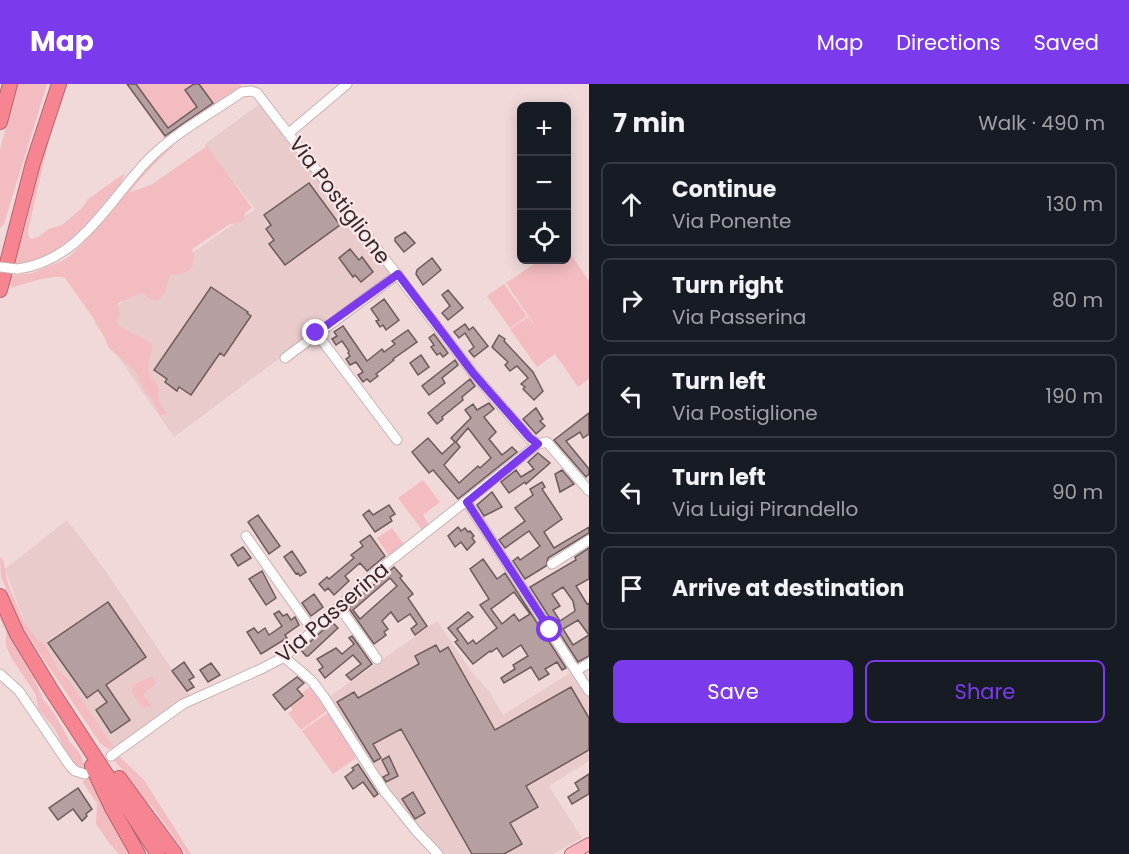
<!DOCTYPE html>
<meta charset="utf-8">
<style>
:root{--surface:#171b24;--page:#20242c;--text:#f1f3f6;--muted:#9ea1a6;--line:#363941;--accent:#7c3aed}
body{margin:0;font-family:Poppins,sans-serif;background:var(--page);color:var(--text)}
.controls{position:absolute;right:18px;top:18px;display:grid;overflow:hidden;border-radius:9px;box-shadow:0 3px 15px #0003}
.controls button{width:54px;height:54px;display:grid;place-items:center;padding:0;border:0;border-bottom:2px solid var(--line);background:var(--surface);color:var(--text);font:30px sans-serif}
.stop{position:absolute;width:18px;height:18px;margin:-14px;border:4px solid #7c3aed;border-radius:50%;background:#fff}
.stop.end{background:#7c3aed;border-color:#fff;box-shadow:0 2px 6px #0008}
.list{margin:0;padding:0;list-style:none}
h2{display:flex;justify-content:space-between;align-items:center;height:78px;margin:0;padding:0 24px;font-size:26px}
h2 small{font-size:20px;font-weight:400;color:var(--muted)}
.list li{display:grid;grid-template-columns:39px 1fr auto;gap:18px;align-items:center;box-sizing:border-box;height:84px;margin:0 12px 12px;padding:0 12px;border:2px solid var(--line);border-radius:9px}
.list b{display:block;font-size:22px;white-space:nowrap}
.list p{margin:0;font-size:20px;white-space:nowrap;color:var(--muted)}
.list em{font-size:20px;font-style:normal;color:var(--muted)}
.actions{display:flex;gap:12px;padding:18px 24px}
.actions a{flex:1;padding:14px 0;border:2px solid var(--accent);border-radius:9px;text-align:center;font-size:21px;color:var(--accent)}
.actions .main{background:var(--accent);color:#fff}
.icon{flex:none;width:33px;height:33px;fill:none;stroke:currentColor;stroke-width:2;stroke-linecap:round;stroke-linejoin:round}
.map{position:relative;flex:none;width:589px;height:770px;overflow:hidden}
header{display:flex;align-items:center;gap:36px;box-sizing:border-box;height:84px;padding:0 30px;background:var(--accent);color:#fff}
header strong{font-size:28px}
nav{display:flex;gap:33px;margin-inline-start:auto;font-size:21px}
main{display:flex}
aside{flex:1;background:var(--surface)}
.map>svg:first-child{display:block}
.built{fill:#eacbcc}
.green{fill:#f3bcc0}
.building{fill:#b59fa0;stroke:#6e5a5b;stroke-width:1.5;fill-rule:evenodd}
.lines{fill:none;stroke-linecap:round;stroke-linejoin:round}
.minor-casing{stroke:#c8b2b3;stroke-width:11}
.major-casing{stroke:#b1656d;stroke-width:14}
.highway-casing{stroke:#b1656d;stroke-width:16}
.minor{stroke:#fff;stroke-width:9}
.major{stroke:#fab6bd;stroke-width:12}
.highway{stroke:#f68591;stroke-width:14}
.minor-bridge-casing{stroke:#c8b2b3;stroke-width:11;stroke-linecap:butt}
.minor-bridge{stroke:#fff;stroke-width:9}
.route{stroke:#7c3aed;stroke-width:8}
.labels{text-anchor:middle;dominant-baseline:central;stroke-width:4.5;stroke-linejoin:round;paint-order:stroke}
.street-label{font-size:21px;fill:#32292a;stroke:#fee6e8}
</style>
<header>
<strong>Map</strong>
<nav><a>Map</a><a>Directions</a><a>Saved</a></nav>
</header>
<main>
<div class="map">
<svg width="589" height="770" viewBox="0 0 589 770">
<rect width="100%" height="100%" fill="#f1d9da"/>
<path class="built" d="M261 19 389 187 388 193 174 353 94 238 255 125 205 62 206 59Z
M67 436 105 486 190 612 113 665 27 545 5 485Z
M437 537 471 587 489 607 503 631 573 587 589 613V677L549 702 582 754 553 770H441L398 721 329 613Z"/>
<path class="green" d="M17 0H47L4 140 0 144V66Z
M130 0H240L242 3 166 56 128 2Z
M49 56 28 147 29 154 32 155 40 152 48 145 62 141 82 124 88 115 125 89 119 104 103 120 101 126 64 164 25 181 14 179 13 176C31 141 33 94 49 56Z
M170 62 173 63C166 67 134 101 130 108L151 101 207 62 252 124 245 129V135L238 139 230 140 192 165 194 171 192 184 184 189 170 191 165 208 158 216H151L144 209C136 209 127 217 118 219L120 230 118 240 120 243 146 256 152 261V268L148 279 149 290 158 302 159 318 166 328 165 331H160L152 314 146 310 136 288 109 264 99 242 65 194C55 190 22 200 12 204L8 198 9 192 32 189 62 177 71 171 87 155 151 78Z
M567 165 589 197V295L578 303 555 270 537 283 510 245 528 233 538 246 506 199 540 176H566Z
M504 200 527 232 510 244 487 212Z
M423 396 440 418 423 431 429 441 422 446 398 414Z
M392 444 405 462 390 473 377 454Z
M0 472 3 476 8 500 24 538 37 555 45 561 58 586 69 596 114 664 108 665 100 659 22 543 1 493Z
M0 529 29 582 43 615 54 629 70 658 79 668 86 684 82 686 71 677 54 644 38 625 36 611 12 575 6 562V547L0 535Z
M152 592 156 600 143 610 152 623H142L132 609V604L137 599Z
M311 602 328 626 301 646 288 629 293 626 287 618 294 612 298 617 303 613 302 609Z
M329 628 356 674 333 690 302 647Z
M119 672 144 696 191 770H186L153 724 130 700 122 685 113 675Z
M92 692C101 720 117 744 130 770H119C108 759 105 752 96 740L97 719 83 699 86 693Z"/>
<path class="building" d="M127 0H136L168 44 197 23 185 6 194 0H199L213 19 165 52Z
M309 99 340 141 285 181 269 160 274 156 266 145 271 141 264 131Z
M405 148 415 159 404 168 395 157V154Z
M350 165 359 176 362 173 373 188 361 198 355 191 353 193 339 174Z
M432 174 441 186 423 201 416 190 417 186Z
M211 203 248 228 247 229 251 232 224 272 220 269 191 311 179 303 177 307 165 298 167 295 154 286Z
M448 206 463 224 448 236 442 229 450 222 442 211Z
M384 215 399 236 386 246 383 241 380 243 376 237 379 236 371 225Z
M465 240 469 246 473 243 488 262 474 273 469 267 474 263 465 249 459 254 454 248Z
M343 242 367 277 382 265 384 268 395 260 392 257 408 246 417 258 393 275 394 276 376 290 378 292 370 298 367 295 363 298 358 291 363 288 356 278 350 281 346 275 350 272 348 269 349 267 342 257 336 261 332 255 337 252 334 248Z
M434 250 448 269 443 273 440 269 437 271 431 263 434 261 429 254Z
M499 251 505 255 504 257 533 288 543 307 534 316 523 305 525 303 521 300 528 294 517 282 510 287 505 281 508 278 492 263Z
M421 271 429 283 418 291 410 279Z
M455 276 458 281 442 294 445 299 429 311 422 302Z
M470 295 475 302 462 313 463 316 442 333 443 335 437 340 428 329Z
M489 319 494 325 484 333 496 348 489 355 502 371 512 363 517 368 458 415 433 386 429 389 412 368 428 354 442 370 455 358 451 354 471 334 465 326 473 320 477 326ZM468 344 491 374 480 384 478 382 459 399 444 381 460 363 456 358Z
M536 324 543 335 540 337 545 342 536 350 523 335Z
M589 329V350L583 354 580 348 566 357 589 385V390L586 393 554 356Z
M538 369 550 379 526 400 525 398 509 409 501 398 516 386 521 393 534 385 528 378Z
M562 386 574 400 560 408 555 390Z
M542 398 545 403 542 405 562 435 544 448 554 464 589 443V449L548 474 546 482 525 495 513 477 518 473 520 476 540 462 529 447 505 464 499 456 525 437 515 424 533 411 530 405Z
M492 408 502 423 484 432 477 421Z
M389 421 395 430 390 433 392 437 375 448 363 431 369 426 373 431Z
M258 431 280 462 269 470 248 438Z
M458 443 461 447 465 444 468 448 470 447 474 452 472 454 475 458 467 466 461 458 455 463 448 452Z
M370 451 385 472 367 487 360 479 345 492 349 497 334 511 328 504 325 507 319 500 327 493 329 495 354 474 351 471 363 462 360 458Z
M243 463 251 474 238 482 231 471Z
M589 464V495L576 502 587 520 589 519V572L578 578 530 503 576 476 575 473ZM563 503 573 517 575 527 560 537 553 526 560 522 552 510ZM578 536 589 551 573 561 563 545Z
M292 467 306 488 300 492 298 489 296 490 284 473Z
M483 475 497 495 505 489 566 584 562 586 557 578 545 585 549 590 539 596 531 583 504 599 501 594 515 585 513 581 528 572 521 561 503 573 497 564 491 568 490 567 473 580 455 558 458 556 448 544 468 528 473 533 457 545 468 560 473 556 476 560 497 544 480 521 489 515 470 485ZM514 508 530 530 519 537 514 530 502 540 491 525Z
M394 483 402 492 400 494 413 510 408 514 427 542 415 551 411 545 417 540 410 530 398 538 391 528 382 537 388 545 384 548 386 551 374 560 348 523ZM390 494 397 502 360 535 353 526Z
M262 487 276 514 266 521 249 495Z
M314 510 323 523 311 532 302 519Z
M108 518 146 573 106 601 130 636 111 649 96 626 107 618 98 606 87 614 48 559Z
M279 527 283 532 287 530 291 536 295 533 299 541 285 551 287 554 261 570 247 548 254 544 258 549 265 544 269 551 282 542 274 530Z
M332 538 338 544 308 572H306L301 566Z
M352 552 372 580 351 596 346 591 361 580 353 571 325 594 319 586 323 583 317 575 336 564 342 570 354 560 349 554Z
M436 561 440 568 448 563 495 646 571 603 589 634V666L526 702 538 723 510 739 522 760 504 770H472L401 645 373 660 381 674 374 678 337 618 354 608 358 614 419 580 415 572Z
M184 578 194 593 189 596 194 603 187 607 172 587Z
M211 579 220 591 208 598 200 586Z
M297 593 304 599 297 605 303 612 285 626 273 611Z
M389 672 398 692 386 698 383 693 389 690 382 676Z
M358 680 378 710 374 713 363 698 353 705 345 693 354 686 352 684Z
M589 690V710L572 720 568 713 579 706 575 699Z
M78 704 92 725 86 730 87 732 82 737 73 725 58 736 49 724Z
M413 708 425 729 415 735 402 715Z"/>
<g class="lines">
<g class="minor-casing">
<path id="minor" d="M289 49 347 0
M17 185C82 177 110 113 152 72 178 47 213 28 242 8L251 7 257 9 473 289 530 355 538 360
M317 250 397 356
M285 274 398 190
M538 360 547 358 589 407
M467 418 589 607
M246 452 313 547
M552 480 589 456
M339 523 377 575
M284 573 312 597 324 613 385 708 417 748 438 770
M576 587 589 579
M0 590 19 607 70 682 75 687 85 690
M111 672 183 620 261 585 284 573 375 489 538 360"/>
</g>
<g class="major-casing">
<path id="major" d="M571 770 589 760"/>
</g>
<g class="highway-casing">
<path id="highway" d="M0 38 10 0
M0 206 33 79 59 0
M0 512 17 550 50 604 158 770
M92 682 112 724 138 770
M119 694 175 770"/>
</g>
<use href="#minor" class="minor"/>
<use href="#major" class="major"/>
<use href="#highway" class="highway"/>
<g class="minor-bridge-casing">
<path id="minor-bridge" d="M0 183 17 185"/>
</g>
<use href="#minor-bridge" class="minor-bridge"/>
</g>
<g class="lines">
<path class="route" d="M316 249 398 190 473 289 530 354 538 360 467 418 550 546"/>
</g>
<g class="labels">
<g class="street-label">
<text transform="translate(340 116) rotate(53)">Via Postiglione</text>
<text transform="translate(332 528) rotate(-41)">Via Passerina</text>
</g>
</g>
</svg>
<div class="controls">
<button>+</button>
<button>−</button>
<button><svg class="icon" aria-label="locate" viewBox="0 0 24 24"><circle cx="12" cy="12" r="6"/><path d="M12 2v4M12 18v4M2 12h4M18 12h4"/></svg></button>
</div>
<div class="stop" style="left:550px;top:546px"></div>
<div class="stop end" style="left:316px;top:249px"></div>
</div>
<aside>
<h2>7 min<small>Walk · 490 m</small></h2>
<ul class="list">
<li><svg class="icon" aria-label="ahead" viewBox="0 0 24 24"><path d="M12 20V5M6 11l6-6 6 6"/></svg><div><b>Continue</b><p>Via Ponente</p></div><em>130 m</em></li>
<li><svg class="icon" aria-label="right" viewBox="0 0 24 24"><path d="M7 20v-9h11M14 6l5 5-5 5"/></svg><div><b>Turn right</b><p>Via Passerina</p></div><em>80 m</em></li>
<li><svg class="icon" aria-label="left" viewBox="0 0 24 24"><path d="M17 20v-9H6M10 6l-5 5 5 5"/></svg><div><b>Turn left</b><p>Via Postiglione</p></div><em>190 m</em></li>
<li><svg class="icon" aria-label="left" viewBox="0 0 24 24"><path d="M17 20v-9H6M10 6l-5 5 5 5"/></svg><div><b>Turn left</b><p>Via Luigi Pirandello</p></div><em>90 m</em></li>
<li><svg class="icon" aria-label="arrive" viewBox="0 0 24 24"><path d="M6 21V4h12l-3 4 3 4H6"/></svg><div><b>Arrive at destination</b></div></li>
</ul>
<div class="actions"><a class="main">Save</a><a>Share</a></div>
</aside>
</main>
